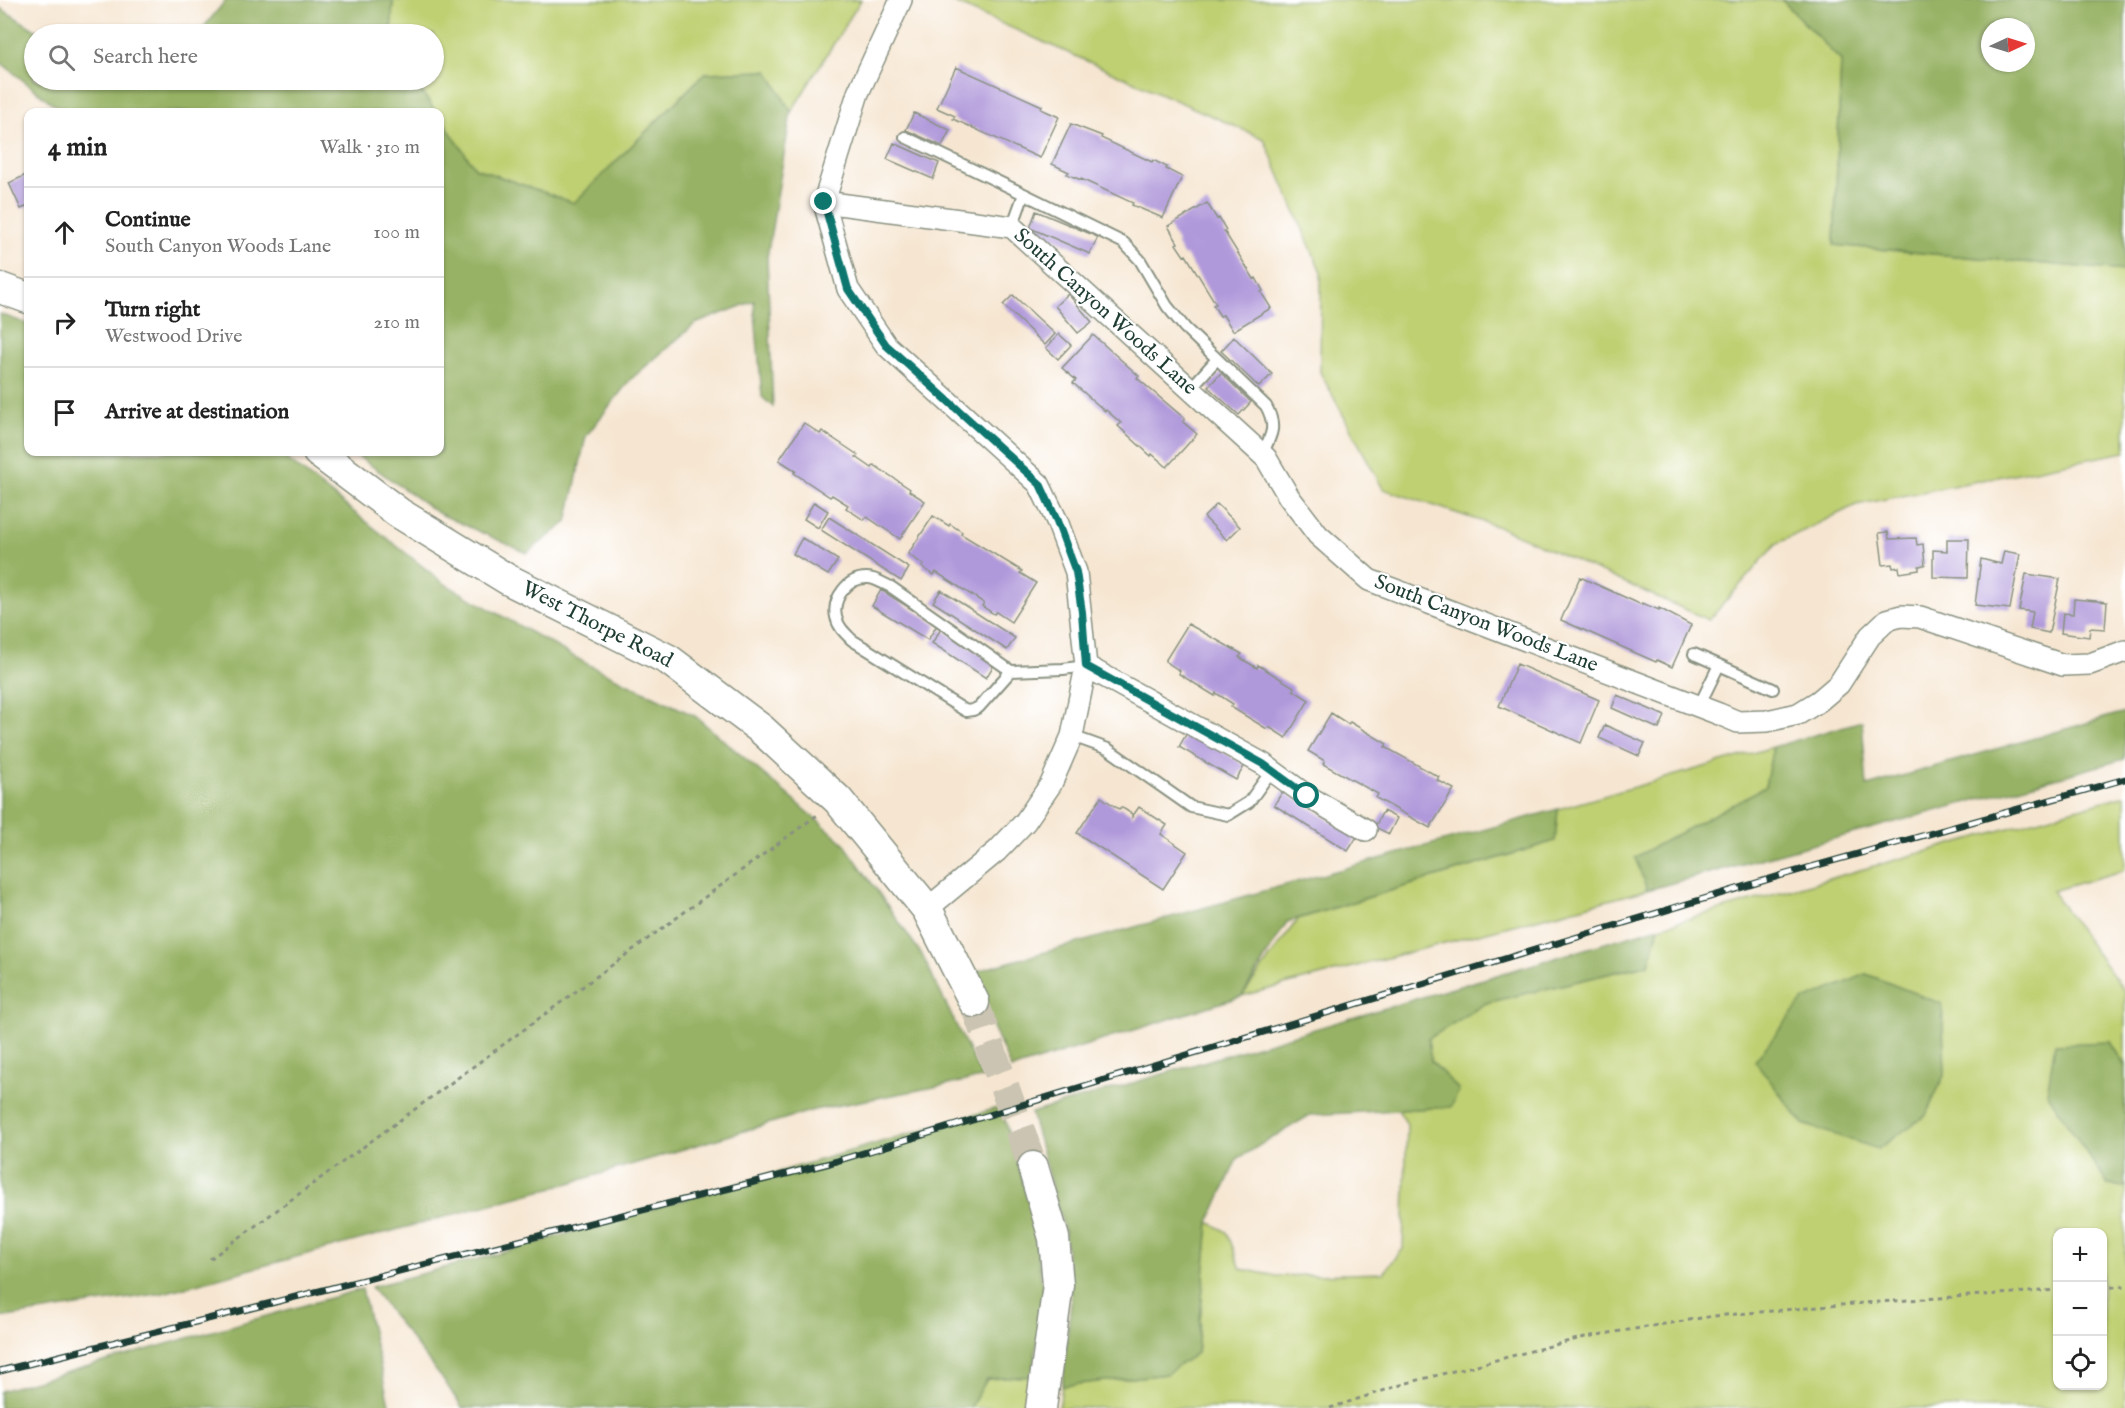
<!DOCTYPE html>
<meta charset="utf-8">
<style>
:root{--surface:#fff;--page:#f2f2f2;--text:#222;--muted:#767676;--line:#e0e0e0}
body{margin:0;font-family:"IM FELL English",serif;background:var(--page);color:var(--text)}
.controls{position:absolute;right:18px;bottom:18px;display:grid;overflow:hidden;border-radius:12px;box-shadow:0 2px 4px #0004}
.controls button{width:54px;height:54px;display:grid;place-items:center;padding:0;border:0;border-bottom:2px solid var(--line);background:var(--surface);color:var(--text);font:30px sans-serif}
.compass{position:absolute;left:1981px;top:18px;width:54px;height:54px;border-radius:50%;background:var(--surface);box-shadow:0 2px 4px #0004;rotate:86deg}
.stop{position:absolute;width:18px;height:18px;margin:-14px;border:4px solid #0f766e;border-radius:50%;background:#fff}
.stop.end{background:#0f766e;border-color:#fff;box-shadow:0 2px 6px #0008}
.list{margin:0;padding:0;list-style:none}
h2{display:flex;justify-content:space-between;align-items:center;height:78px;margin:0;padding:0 24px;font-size:26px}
h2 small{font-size:20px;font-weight:400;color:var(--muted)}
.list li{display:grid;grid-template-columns:39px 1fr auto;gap:18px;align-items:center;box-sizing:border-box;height:90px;padding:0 24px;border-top:2px solid var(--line)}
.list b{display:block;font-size:22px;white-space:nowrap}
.list p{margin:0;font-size:20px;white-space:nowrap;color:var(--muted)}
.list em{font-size:20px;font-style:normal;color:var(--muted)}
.icon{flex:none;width:33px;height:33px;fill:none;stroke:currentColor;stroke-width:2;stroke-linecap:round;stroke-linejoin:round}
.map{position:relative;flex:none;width:2125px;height:1408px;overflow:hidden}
.search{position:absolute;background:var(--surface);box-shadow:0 2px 4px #0004;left:24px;top:24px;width:420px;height:66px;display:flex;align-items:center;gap:15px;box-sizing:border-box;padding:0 21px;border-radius:33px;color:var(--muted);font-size:22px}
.panel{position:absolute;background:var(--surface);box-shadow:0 2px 4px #0004;left:24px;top:108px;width:420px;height:348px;border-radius:12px}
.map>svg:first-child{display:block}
.green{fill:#bfd073;stroke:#6f8654;stroke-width:1.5;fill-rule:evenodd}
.forest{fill:#97b265;stroke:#5b784c;stroke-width:1.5;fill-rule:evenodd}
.building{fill:#b099da}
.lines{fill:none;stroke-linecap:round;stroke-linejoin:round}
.secondary-tunnel{stroke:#cbc4b2;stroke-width:30;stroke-dasharray:30 15;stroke-linecap:butt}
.lane-casing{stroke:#8a9282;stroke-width:14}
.street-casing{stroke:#8a9282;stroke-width:24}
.secondary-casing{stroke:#8a9282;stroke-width:33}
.path{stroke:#8a9282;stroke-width:3;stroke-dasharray:4.5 4.5;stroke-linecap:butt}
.lane{stroke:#fff;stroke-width:10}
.street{stroke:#fff;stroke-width:21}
.secondary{stroke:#fff;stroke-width:30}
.rail-casing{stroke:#1f3d34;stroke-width:7}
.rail{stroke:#fff;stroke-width:4.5;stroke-dasharray:14;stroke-linecap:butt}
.route{stroke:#0f766e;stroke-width:8}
.labels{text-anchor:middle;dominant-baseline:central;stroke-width:4.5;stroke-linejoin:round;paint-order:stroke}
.street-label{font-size:21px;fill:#1f3d34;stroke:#fff}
</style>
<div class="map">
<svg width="2125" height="1408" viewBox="0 0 2125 1408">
<rect width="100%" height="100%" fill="#fff"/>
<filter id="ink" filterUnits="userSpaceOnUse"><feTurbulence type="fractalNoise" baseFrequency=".0167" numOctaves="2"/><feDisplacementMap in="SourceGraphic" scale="12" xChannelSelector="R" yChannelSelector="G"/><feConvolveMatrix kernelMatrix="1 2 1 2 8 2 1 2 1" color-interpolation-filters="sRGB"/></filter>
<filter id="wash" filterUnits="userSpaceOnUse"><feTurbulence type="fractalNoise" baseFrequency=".008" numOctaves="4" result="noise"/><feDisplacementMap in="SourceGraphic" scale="24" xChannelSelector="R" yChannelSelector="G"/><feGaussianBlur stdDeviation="1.35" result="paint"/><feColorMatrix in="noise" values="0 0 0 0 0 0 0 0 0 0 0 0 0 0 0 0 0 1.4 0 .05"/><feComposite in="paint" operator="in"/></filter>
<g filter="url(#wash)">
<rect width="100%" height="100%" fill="#f6e6d1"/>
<path class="green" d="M393 0H861L791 112 768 71 705 73 574 203 475 168 440 117V112H436L413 80H434V34H391Z
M948 0H1782L1841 61 1834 245 2125 271V452L1856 505 1776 544 1709 620 1499 527 1383 489 1320 372 1321 272 1264 139Z
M1773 747 1765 787 1636 857 1647 890 1242 996 1298 919 1555 841 1558 809Z
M2125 795V870L2052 891 2125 992V1066L2110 1042 2107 1185 2125 1187V1408H1059L1062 1386 1166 1374 1197 1353 1209 1222 1227 1232 1241 1269 1276 1276 1383 1273 1403 1249 1407 1124 1398 1110 1451 1107 1459 1090 1431 1061 1427 1039 1486 1003 1649 964 1659 927ZM1866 974 1942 1005 1945 1073 1926 1115ZM2058 1232H2102V1386H2058Z
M1032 1376 1029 1408H970L987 1379Z"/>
<path class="forest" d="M226 0H393L391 34H198Z
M1782 0H2125V271L1834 245 1841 61ZM1990 27H2026V63H1990Z
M0 8 42 34H34V80H413L436 112H72L53 104 0 62Z
M768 71 791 112 767 258 773 407 762 397 754 301 695 324 630 380 586 436 567 522 527 553 438 513 352 452H440V117L475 168 574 203 705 73Z
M0 314 28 324V452H278L445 584 587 664 695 716 843 842 922 955 982 1078 814 1110 573 1182 163 1293 0 1318Z
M2125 712V759L1647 890 1635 857 1765 787 1773 747 1862 721 1867 786Z
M1558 809 1555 841 1287 922 1242 996 1011 1069 970 973Z
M1659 927 1649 964 1486 1003 1428 1039 1431 1061 1459 1090 1451 1107 1310 1115 1237 1159 1209 1222 1197 1353 1166 1374 1062 1386 1071 1301 1065 1233 1031 1113Z
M1866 974 1942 1004 1945 1073 1926 1115 1878 1149 1803 1124 1755 1061 1802 1001Z
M2110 1042 2125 1066V1187L2108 1185 2047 1093 2055 1044Z
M997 1108 1004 1117 1031 1209 1044 1296 1032 1376 987 1379 970 1408H462L447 1385 371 1287 501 1253Z
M362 1289 390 1408H0V1391Z"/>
<g id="blocks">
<path class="building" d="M956 67 1042 106 1041 109 1059 117 1040 158 953 119 955 116 937 108Z
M914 113 950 130 942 146 906 130Z
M1071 124 1102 136 1101 138 1152 162 1153 160 1167 167 1166 169 1182 177 1163 218 1132 205 1133 203 1081 179V180L1067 174 1069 172 1052 164Z
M894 143 939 163 933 179 887 159Z
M28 174V206L21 209 9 183Z
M1207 203 1217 219 1219 218 1226 230 1224 231 1254 279 1256 278 1263 291 1261 292 1271 308 1233 331 1223 315 1220 316 1213 305 1216 304 1186 255 1184 256 1176 244 1178 243 1168 226Z
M1036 211 1098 237 1090 254 1030 228Z
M1068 294 1092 322 1078 333 1055 306Z
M1013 295 1055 334 1045 345 1003 305Z
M1059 334 1071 345 1058 359 1046 348Z
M1093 335 1139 376 1137 378 1185 419 1183 422 1197 434 1167 467 1152 454 1151 456 1118 426 1121 423 1106 410 1105 411 1073 383 1076 380 1062 368Z
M1234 337 1272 374 1259 387 1221 351Z
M1221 373 1251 402 1239 415 1208 387Z
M804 423 820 434 822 431 858 455 856 457 872 468 874 465 910 489 909 491 925 501 900 539 867 517 864 520 846 508 848 505 832 495 830 497 794 473 796 471 779 460Z
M814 502 828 511 818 528 804 519Z
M1217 504 1240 527 1227 540 1204 517Z
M933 516 949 526 950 524 962 532 961 534 1022 571 1020 573 1036 583 1011 622 996 612 994 614 982 606 984 603 936 572 934 575 922 567 924 565 908 554Z
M829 517 909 568 901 581 821 530Z
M1888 532 1889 539 1916 538 1917 545 1923 544 1925 565 1919 566V570L1900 573 1899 567 1893 568 1892 564 1883 565 1879 533Z
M802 538 838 560 828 575 793 554Z
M1947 539H1969L1968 578 1933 577V550L1947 551Z
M2004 551 2020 554 2010 609 1975 605 1981 559 2001 564Z
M2026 574 2060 579 2049 633 2030 629 2033 612 2019 610Z
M1580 577 1642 605V603L1659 610V608L1691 625 1672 667 1657 660 1656 662 1561 620Z
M881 590 937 625 928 640 872 606Z
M941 590 1015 638 1007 650 933 602Z
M2074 599 2107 602 2105 629 2090 628 2089 637 2061 633 2063 613 2073 614Z
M1188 624 1242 654 1239 657 1257 668 1258 665 1294 687 1293 690 1309 700 1286 738 1269 727 1267 729 1231 707 1233 704 1216 693 1215 696 1179 674 1180 671 1165 661Z
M941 629 995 663 986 678 932 643Z
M1517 664 1599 700 1581 743 1499 706Z
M1617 695 1665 716 1659 729 1612 708Z
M1331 713 1348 724 1350 722 1387 744 1385 747 1439 777 1437 780 1454 789 1430 828 1376 798 1378 794 1323 764 1325 761 1308 751Z
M1605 725 1645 743 1639 756 1599 738Z
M1188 731 1245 765 1236 780 1179 747Z
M1283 791 1357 837 1348 851 1274 805Z
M1101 797 1119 809 1121 807 1132 814V817L1139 807 1167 825 1161 834 1187 852 1163 889 1077 833Z
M1383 811 1397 818 1389 834 1375 827Z"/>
</g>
</g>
<g filter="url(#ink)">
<use href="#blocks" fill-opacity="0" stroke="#8a9282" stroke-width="1.5"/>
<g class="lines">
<path class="secondary-tunnel" d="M974 1002 1033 1167"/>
<g class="lane-casing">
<path id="lane" d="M905 137 1024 194
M1012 227 1024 194 1124 243 1140 260 1167 306 1185 328 1266 406C1277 426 1272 435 1262 454
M1190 389 1217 359
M1694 654 1719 665
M1011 671 979 707 973 710 966 711 852 640C845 633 838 627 836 617 832 598 848 577 868 578 875 578 884 584 891 587L1011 671 1063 669 1086 666
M1699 706 1719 665 1773 689
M1072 736 1108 749 1191 807 1228 815 1249 802 1272 770"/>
</g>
<g class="street-casing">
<path id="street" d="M901 0 858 93 824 202 848 289 886 345 1039 484 1057 521 1076 572 1086 666 1072 736 1051 784 1025 822 997 851 927 909
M824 202 1012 227 1266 458 1289 497 1318 535 1369 580 1719 714 1738 722 1767 721 1798 714 1819 701 1839 684 1870 636 1887 620 1901 616 1920 617 2063 665 2090 664 2125 651
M1086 666 1263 764 1307 796 1366 830"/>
</g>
<g class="secondary-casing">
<path id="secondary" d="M0 288 28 298
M318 452 399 513 507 579 669 660 761 729 838 800 927 909 974 1002
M1033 1167 1054 1238 1058 1285 1041 1408"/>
</g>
<path class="path" d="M210 1259 820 813
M2102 1288 2125 1286
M1330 1408 1407 1383 1585 1337 1714 1316 1864 1303 2058 1290"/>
<use href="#lane" class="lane"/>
<use href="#street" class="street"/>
<use href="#secondary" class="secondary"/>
<g class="rail-casing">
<path id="rail" d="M0 1371 830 1163 1786 874 2125 779"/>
</g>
<use href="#rail" class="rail"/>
</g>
</g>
<g class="lines" filter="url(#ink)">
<path class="route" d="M824 202 848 289 886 345 1040 484 1057 521 1076 572 1082 612 1086 666 1263 764 1307 796"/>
</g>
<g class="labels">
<g class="street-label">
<text transform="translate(1105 312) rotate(42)">South Canyon Woods Lane</text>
<text transform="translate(1486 624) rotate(21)">South Canyon Woods Lane</text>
<text transform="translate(597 625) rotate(27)">West Thorpe Road</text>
</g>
</g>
</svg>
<div class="controls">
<button>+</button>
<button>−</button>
<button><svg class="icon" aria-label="locate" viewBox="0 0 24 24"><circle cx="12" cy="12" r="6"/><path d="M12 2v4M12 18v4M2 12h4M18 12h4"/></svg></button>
</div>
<svg class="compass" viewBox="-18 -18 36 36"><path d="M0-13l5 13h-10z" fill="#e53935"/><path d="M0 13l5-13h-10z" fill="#767676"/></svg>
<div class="stop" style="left:1307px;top:796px"></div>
<div class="stop end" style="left:824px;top:202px"></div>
<div class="search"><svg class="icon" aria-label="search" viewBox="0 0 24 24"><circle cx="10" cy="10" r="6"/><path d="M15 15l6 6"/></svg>Search here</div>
<section class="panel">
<h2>4 min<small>Walk · 310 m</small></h2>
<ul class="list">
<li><svg class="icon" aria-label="ahead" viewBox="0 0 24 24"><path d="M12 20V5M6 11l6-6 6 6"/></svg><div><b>Continue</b><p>South Canyon Woods Lane</p></div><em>100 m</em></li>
<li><svg class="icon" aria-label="right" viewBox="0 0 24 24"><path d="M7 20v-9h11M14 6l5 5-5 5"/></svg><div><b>Turn right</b><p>Westwood Drive</p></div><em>210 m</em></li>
<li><svg class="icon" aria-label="arrive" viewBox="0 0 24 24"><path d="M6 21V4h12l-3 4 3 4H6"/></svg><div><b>Arrive at destination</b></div></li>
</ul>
</section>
</div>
